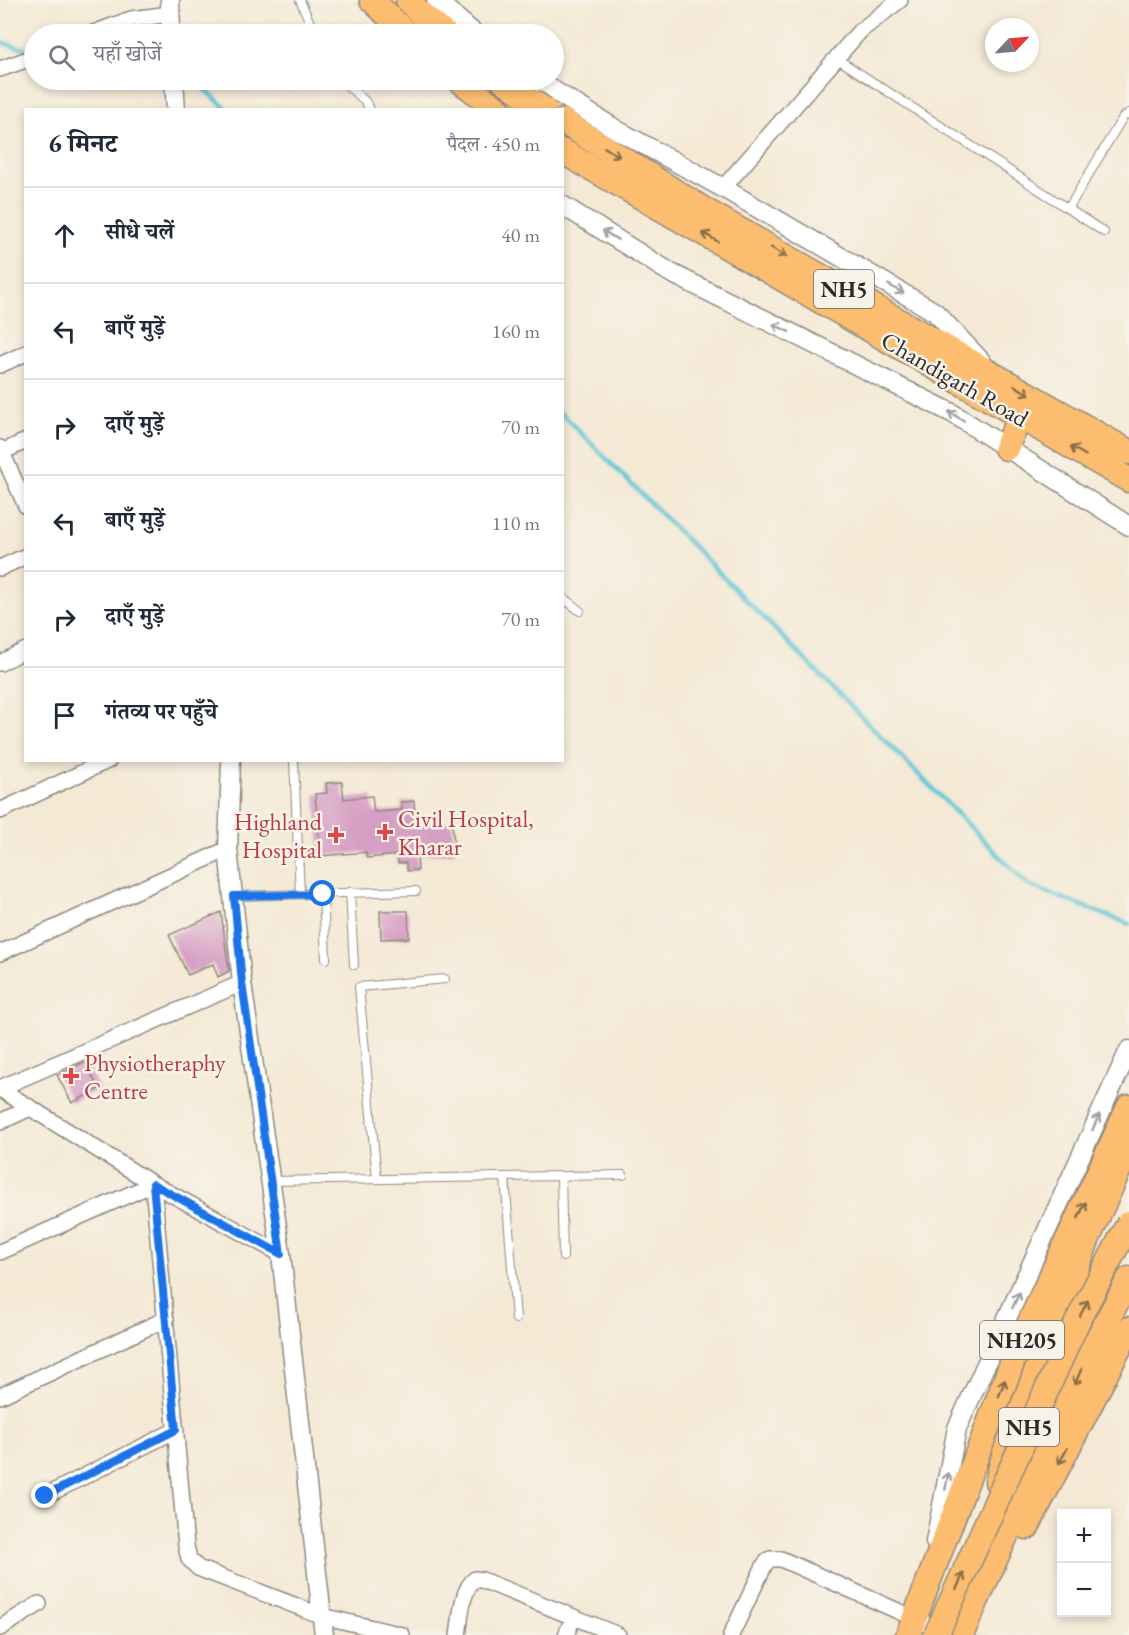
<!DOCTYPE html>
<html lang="hi">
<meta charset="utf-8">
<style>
:root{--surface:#fff;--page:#f2f2f3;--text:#1f2937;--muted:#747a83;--line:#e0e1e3}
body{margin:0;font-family:"EB Garamond","Noto Serif Devanagari",serif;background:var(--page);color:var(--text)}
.controls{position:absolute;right:18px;bottom:18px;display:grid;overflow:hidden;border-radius:0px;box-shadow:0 3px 9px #0003}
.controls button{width:54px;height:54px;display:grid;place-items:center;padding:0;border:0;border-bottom:2px solid var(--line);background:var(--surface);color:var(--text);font:30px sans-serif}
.compass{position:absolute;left:985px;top:18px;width:54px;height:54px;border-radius:50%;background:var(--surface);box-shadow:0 3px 9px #0003;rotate:64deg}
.stop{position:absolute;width:18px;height:18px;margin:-14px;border:4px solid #1a73e8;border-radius:50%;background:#fff}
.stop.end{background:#1a73e8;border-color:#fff;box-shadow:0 2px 6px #0008}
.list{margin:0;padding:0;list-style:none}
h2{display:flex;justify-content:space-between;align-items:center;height:78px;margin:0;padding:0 24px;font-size:26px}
h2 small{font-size:20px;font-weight:400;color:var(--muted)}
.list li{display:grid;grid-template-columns:39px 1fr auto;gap:18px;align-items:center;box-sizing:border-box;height:96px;padding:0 24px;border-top:2px solid var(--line)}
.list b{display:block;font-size:22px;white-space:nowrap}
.list em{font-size:20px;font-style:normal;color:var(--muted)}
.icon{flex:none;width:33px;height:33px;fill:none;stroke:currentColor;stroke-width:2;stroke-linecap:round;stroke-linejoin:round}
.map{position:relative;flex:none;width:1129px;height:1635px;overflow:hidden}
.search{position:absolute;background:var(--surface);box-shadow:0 3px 9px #0003;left:24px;top:24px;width:540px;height:66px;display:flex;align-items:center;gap:15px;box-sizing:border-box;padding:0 21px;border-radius:33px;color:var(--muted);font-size:22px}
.panel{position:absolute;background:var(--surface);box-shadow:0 3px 9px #0003;left:24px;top:108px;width:540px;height:654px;border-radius:0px}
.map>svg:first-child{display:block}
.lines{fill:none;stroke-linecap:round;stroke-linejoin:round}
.stream{stroke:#5bc5d6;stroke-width:4.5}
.building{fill:#d59ec3}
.service-casing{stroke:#908a80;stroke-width:10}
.minor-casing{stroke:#908a80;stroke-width:18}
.tertiary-casing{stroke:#908a80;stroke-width:21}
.trunk-casing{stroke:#908a80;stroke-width:27}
.service{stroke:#fff;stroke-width:8}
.minor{stroke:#fff;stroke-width:15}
.tertiary{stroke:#fff;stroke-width:18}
.trunk{stroke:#fcbd6f;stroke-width:24}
.trunk-bridge-casing{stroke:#908a80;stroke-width:27;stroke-linecap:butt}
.trunk-bridge{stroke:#fcbd6f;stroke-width:24}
.oneway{stroke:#896d4a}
.oneway2{stroke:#a0a0a0}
.route{stroke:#1a73e8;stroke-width:8}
.health-dot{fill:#e0444e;stroke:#f7f3e8;stroke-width:2}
.labels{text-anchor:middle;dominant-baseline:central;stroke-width:5;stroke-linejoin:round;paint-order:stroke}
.shield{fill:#f7f3e8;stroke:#686764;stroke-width:1.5}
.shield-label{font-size:22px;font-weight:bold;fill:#2b2b2b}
.street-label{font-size:24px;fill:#2b2b2b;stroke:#f7f3e8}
.health-label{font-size:24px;fill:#be3a42;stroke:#f7f3e8;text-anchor:start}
</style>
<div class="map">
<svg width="1129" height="1635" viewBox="0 0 1129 1635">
<rect width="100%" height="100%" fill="#f7f3e8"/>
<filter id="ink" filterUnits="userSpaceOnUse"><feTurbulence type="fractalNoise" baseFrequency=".0167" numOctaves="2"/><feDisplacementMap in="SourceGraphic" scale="12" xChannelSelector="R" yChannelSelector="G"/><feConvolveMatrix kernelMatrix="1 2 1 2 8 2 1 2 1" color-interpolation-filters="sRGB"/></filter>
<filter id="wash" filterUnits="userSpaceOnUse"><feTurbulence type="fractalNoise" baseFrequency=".008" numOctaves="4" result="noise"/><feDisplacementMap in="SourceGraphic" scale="24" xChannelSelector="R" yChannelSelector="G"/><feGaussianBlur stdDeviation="1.35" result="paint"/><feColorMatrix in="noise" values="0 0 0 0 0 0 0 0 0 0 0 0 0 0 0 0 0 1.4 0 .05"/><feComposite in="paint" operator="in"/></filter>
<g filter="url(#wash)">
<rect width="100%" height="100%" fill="#f4e9d5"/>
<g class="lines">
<path class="stream" d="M0 42 34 51
M194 80 228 110
M562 414 1028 885 1129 924"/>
</g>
<g id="blocks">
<path class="building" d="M342 782 344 799 372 796 374 812 402 810 401 802 414 801 416 826 452 823 455 853 417 856 418 870 407 871 406 863H398L397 855 367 858 366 852 321 856 315 794 327 793 326 783Z
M380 911H408L409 938 381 939Z
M221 912 229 971 218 977 213 964 188 975 169 935Z
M85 1062 99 1089 72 1103 57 1075Z"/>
</g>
</g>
<g filter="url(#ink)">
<use href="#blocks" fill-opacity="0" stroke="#908a80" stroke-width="1.5"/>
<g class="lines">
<g class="service-casing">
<path id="service" d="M300 0 315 34
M836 58 1104 232
M341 80 365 101 370 110
M1068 209 1123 117 1129 113
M562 597 580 611
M294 761 300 894
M350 892 354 965
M323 894 326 959
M234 896 416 891
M561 1176 563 1257
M505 1177 516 1319
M377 1179 359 987 445 979
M270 1181 623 1175"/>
</g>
<g class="minor-casing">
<path id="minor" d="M91 34 131 19 170 14
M0 69 34 57
M723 188 860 31 900 0
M0 365 26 353
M0 448 26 506
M0 453 26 441
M0 568 26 556
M0 663 26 650
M0 811 109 760
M0 953 228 849
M0 1088 242 983
M0 1089 153 1184 281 1254
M0 1122 30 1108
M0 1252 153 1184 186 1546 189 1559 198 1568 322 1616 402 1635
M0 1396 166 1319
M45 1496 176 1430
M0 1628 39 1604
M458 1635C461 1618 461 1590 475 1579L482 1580 618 1635
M566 1635 573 1617
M731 1635 765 1564 770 1559H781L945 1632"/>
</g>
<g class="tertiary-casing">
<path id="tertiary" d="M170 0 171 34
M436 0 475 34
M174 80 176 110
M537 80 617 130 723 188 935 312 982 362
M562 205 671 273 952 413 1129 526
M231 760 228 849 242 983 281 1254 324 1635
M935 1542 957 1428 1129 1050"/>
</g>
<g class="trunk-casing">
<path id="trunk" d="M372 0 407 34
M408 0 423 16 445 34
M459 80 499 110
M503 80 532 101
M562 121 706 211 1129 452
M562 151 1129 480
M1006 448 1020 417
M997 1482 1004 1455 1088 1238 1129 1147
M1027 1527 1129 1329
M908 1635 1017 1350 1129 1107
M961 1635 1083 1366 1129 1279"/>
</g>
<use href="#service" class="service"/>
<use href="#minor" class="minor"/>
<use href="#tertiary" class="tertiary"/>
<use href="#trunk" class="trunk"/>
<g class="trunk-bridge-casing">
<path id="trunk-bridge" d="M532 101 545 110
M936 1635 1080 1316 1129 1223"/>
</g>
<use href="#trunk-bridge" class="trunk-bridge"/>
</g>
<defs><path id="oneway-shaft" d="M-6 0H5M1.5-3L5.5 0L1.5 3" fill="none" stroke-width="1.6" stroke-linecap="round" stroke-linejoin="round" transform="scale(1.5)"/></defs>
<g class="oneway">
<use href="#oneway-shaft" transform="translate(612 152) rotate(32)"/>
<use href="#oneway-shaft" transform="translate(710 237) rotate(-150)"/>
<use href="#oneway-shaft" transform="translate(779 252) rotate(30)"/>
<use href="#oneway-shaft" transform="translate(1022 390) rotate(30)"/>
<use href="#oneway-shaft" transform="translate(1078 451) rotate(-150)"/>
<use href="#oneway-shaft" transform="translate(1082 1210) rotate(-65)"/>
<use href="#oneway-shaft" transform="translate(1084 1308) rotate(-63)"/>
<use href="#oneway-shaft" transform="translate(1078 1377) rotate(114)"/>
<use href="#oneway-shaft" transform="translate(1002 1388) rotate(-69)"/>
<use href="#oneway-shaft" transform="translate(1063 1456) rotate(119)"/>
<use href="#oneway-shaft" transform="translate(960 1581) rotate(-66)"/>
</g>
<g class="oneway2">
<use href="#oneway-shaft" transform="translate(610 235) rotate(-148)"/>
<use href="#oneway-shaft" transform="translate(896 289) rotate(30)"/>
<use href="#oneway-shaft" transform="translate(781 328) rotate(-154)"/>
<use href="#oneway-shaft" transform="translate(956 416) rotate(-149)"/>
<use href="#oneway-shaft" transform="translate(1096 1122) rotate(-66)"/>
<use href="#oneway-shaft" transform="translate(1016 1300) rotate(-66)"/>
<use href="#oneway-shaft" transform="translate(947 1481) rotate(-79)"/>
</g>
</g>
<g class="lines" filter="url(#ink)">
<path class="route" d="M45 1496 176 1430 153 1184 281 1254 242 983 234 896 323 894"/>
</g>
<g class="health-dot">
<path d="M382 823h6v6h6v6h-6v6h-6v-6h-6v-6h6z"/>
<path d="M333 826h6v6h6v6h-6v6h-6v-6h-6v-6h6z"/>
<path d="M68 1067h6v6h6v6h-6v6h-6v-6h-6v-6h6z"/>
</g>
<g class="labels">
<g class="shield">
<rect x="814" y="270" width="60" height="38" rx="4.5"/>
<rect x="980" y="1321" width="84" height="38" rx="4.5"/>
<rect x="999" y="1408" width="60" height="38" rx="4.5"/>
</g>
<g class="shield-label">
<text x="844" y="289">NH5</text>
<text x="1022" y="1340">NH205</text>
<text x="1029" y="1427">NH5</text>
</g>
<g class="street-label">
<text transform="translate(955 379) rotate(30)">Chandigarh Road</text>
</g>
<g class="health-label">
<text x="398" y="818">Civil Hospital,<tspan x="398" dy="28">Kharar</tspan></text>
<text x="322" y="821" text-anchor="end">Highland<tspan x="322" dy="28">Hospital</tspan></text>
<text x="84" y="1062">Physiotheraphy<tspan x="84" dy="28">Centre</tspan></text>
</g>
</g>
</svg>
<div class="controls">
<button>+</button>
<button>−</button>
</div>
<svg class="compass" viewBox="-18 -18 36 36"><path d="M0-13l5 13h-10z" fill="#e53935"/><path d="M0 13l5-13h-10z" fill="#747a83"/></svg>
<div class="stop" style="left:323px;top:894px"></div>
<div class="stop end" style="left:45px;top:1496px"></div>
<div class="search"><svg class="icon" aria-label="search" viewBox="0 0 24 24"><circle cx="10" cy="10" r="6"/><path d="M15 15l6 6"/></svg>यहाँ खोजें</div>
<section class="panel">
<h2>6 मिनट<small>पैदल · 450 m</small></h2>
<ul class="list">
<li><svg class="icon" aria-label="ahead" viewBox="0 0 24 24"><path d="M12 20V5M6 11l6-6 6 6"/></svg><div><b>सीधे चलें</b></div><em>40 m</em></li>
<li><svg class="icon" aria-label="left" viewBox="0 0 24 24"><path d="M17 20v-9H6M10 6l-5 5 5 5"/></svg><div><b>बाएँ मुड़ें</b></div><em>160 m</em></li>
<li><svg class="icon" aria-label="right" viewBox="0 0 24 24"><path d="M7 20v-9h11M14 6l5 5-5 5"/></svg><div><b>दाएँ मुड़ें</b></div><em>70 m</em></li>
<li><svg class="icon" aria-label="left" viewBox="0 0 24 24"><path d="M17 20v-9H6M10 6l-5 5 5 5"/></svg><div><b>बाएँ मुड़ें</b></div><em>110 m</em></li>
<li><svg class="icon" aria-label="right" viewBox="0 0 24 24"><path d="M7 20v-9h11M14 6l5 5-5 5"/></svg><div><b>दाएँ मुड़ें</b></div><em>70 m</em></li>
<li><svg class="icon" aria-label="arrive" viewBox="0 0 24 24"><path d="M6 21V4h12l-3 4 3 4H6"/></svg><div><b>गंतव्य पर पहुँचे</b></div></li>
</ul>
</section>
</div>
